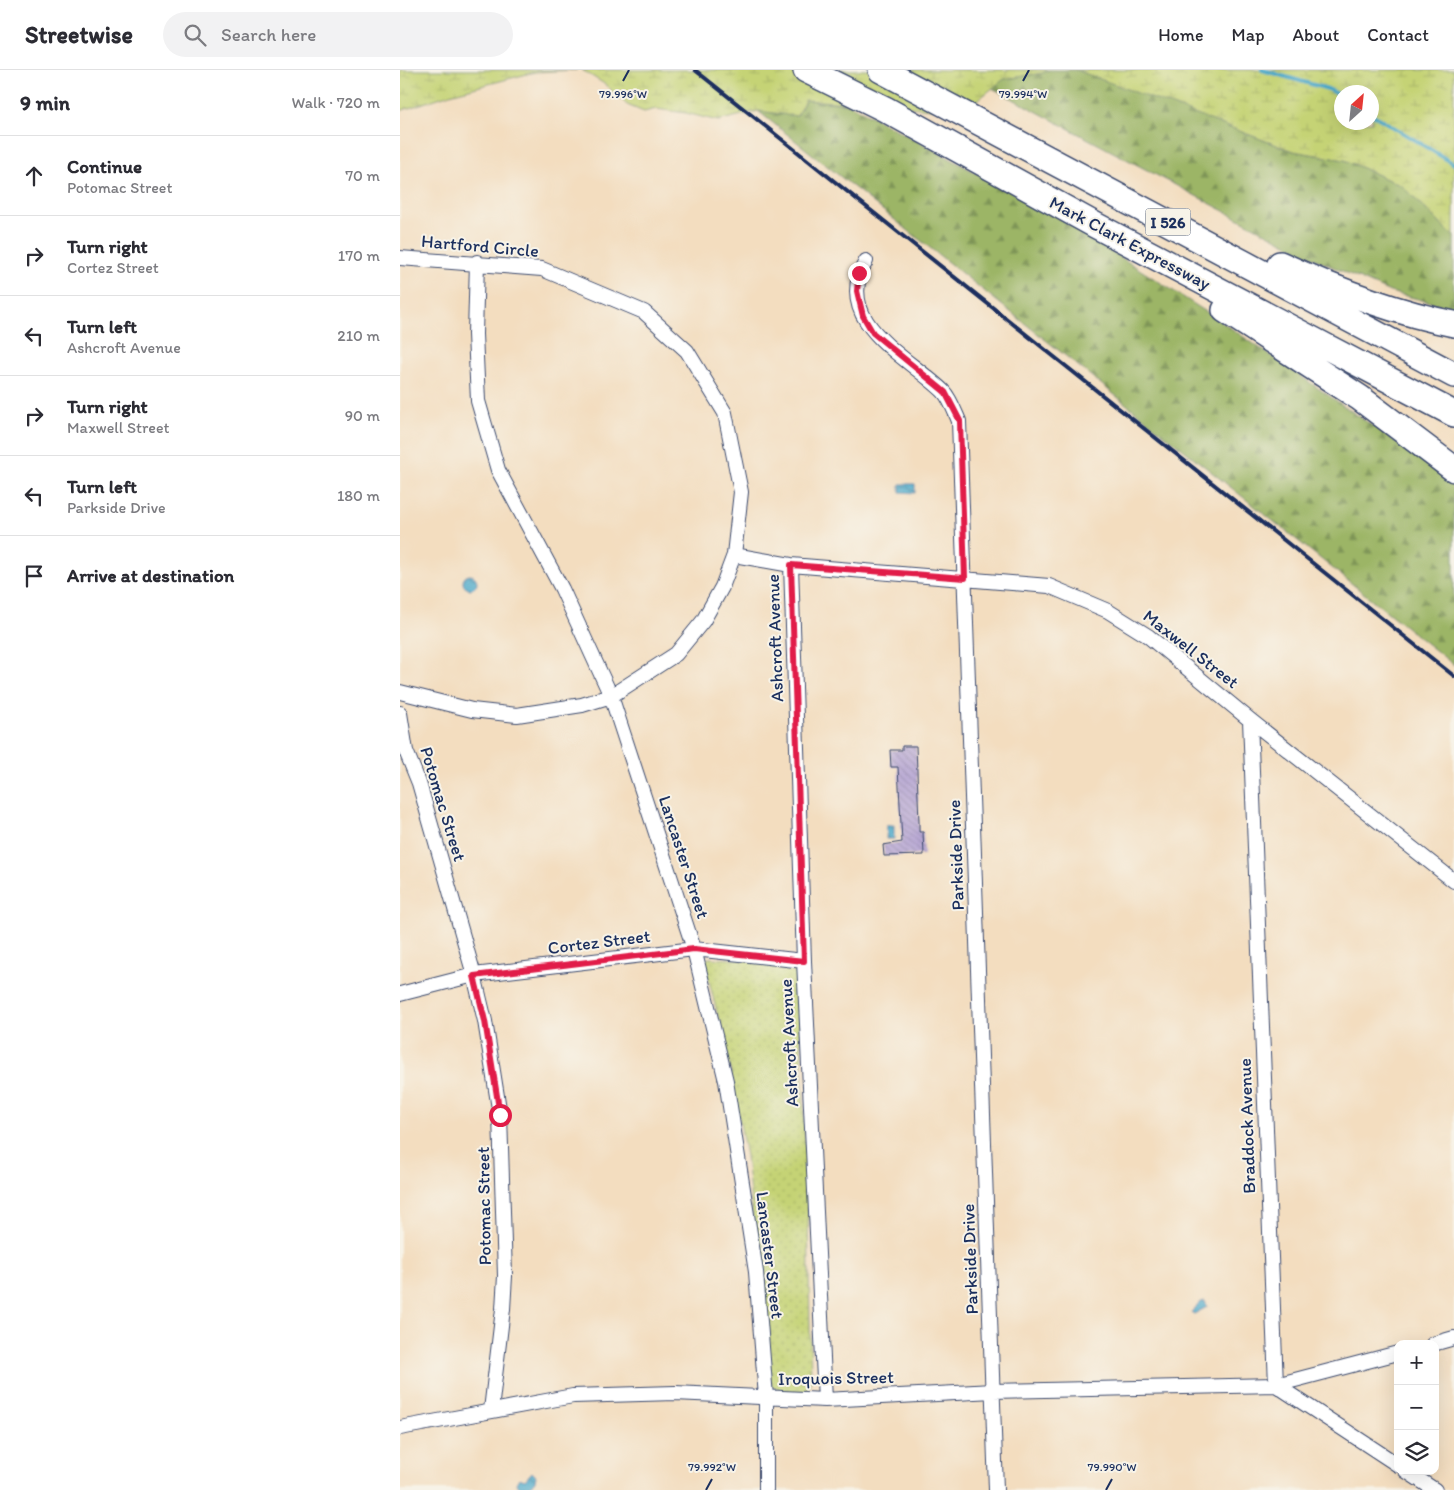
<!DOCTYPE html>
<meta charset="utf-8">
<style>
:root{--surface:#fff;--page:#f2f2f3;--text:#2b2b33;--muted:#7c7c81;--line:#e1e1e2}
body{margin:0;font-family:Itim,sans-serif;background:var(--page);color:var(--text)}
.controls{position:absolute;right:15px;bottom:15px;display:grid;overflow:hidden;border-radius:10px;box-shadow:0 5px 20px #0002}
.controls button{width:45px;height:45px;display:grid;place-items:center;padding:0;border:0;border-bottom:1px solid var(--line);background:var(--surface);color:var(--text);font:25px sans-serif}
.compass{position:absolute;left:934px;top:15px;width:45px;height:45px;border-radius:50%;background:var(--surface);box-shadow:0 5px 20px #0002;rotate:27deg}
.stop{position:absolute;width:15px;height:15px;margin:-11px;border:4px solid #e11d48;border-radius:50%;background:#fff}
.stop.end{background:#e11d48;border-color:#fff;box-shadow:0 1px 5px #0008}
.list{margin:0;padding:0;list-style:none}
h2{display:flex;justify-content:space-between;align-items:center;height:65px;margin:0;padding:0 20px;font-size:21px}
h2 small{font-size:16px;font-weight:400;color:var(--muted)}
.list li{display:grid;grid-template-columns:32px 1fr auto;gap:15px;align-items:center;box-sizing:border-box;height:80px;padding:0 20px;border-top:1px solid var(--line)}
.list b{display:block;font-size:19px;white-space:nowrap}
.list p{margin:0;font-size:16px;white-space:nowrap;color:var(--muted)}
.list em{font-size:16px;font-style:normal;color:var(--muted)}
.icon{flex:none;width:28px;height:28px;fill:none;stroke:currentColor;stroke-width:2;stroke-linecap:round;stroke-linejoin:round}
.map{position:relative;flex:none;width:1054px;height:1420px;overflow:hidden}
header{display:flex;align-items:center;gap:30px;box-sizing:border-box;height:70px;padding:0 25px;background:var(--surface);border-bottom:1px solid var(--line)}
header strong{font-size:24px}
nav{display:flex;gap:28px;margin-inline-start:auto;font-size:18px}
.search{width:350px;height:45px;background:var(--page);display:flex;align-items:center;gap:12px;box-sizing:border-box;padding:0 18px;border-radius:28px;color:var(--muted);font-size:19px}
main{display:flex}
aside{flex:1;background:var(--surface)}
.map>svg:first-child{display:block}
.forest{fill:url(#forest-firs);stroke:#5c7262}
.wetland{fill:url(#wetland-marsh);stroke:#70816a;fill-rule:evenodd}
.park{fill:url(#park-dots);stroke:#70816a}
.water{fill:url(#water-waves);stroke:#326b94}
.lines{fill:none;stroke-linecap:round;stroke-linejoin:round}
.stream{stroke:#4aa7c9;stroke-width:4}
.building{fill:url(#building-back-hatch)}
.street-casing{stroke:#3b496d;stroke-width:16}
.highway-casing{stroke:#3b496d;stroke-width:28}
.street{stroke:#fff;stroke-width:14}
.highway{stroke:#fff;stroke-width:25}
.rail{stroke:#1b2f5e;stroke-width:4}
.route{stroke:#e11d48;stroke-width:6}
.ticks{fill:none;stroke:#1b2f5e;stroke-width:2}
.labels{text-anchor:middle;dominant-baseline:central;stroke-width:4;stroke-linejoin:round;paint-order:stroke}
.shield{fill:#f7f3e8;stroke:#5d6a87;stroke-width:1}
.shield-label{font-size:16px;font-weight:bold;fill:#1b2f5e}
.street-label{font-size:18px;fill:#1b2f5e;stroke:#f7f3e8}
.ticks-label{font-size:12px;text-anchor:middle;fill:#1b2f5e;stroke:#f7f3e8;stroke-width:4;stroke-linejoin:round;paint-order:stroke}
</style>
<header>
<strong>Streetwise</strong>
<div class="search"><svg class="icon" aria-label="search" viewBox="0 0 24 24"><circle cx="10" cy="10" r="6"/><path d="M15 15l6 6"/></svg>Search here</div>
<nav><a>Home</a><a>Map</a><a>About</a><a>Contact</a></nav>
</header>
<main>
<aside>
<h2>9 min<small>Walk · 720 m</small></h2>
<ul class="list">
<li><svg class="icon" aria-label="ahead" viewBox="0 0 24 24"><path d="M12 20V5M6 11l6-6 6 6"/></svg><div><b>Continue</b><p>Potomac Street</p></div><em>70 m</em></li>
<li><svg class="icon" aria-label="right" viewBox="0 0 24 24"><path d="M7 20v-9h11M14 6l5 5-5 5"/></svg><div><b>Turn right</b><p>Cortez Street</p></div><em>170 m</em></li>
<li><svg class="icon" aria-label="left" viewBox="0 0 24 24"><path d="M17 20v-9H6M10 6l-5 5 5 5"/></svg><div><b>Turn left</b><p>Ashcroft Avenue</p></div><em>210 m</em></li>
<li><svg class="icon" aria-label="right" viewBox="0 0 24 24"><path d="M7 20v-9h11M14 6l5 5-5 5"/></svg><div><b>Turn right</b><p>Maxwell Street</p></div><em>90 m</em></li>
<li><svg class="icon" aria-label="left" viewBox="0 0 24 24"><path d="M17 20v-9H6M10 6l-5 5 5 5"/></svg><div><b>Turn left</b><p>Parkside Drive</p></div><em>180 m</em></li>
<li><svg class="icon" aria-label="arrive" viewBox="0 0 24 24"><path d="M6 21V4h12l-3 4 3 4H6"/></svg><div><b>Arrive at destination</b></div></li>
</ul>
</aside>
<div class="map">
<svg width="1054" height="1420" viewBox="0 0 1054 1420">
<defs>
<pattern id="forest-firs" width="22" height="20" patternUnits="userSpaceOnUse" patternTransform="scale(1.25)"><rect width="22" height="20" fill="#9cb566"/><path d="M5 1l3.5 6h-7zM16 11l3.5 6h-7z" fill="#7e9457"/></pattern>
<pattern id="wetland-marsh" width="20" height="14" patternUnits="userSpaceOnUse" patternTransform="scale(1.25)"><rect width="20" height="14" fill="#c5d375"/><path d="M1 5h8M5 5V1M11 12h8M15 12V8" fill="none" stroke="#a9b568"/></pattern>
<pattern id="park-dots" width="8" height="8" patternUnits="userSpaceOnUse" patternTransform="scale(1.25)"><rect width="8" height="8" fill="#c5d375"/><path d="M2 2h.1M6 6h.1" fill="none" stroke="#a9b568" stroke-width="1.8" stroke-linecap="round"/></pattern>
<pattern id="water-waves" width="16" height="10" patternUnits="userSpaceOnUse" patternTransform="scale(1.25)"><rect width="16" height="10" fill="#4aa7c9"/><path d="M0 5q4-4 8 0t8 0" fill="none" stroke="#3d88a6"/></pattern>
<pattern id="building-back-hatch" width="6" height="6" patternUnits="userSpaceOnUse" patternTransform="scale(1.25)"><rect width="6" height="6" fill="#af9dd1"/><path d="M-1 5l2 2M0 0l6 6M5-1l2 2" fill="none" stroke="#8e80ad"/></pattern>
</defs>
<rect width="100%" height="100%" fill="#f7f3e8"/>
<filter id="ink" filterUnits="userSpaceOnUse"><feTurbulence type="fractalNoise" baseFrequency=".02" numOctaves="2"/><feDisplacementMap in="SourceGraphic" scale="10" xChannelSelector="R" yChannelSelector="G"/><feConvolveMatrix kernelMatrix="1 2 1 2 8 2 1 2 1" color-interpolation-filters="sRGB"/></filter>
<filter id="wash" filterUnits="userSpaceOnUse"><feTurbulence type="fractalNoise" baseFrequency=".0096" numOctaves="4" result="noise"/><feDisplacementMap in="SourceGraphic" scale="20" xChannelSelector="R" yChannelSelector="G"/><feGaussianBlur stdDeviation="1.12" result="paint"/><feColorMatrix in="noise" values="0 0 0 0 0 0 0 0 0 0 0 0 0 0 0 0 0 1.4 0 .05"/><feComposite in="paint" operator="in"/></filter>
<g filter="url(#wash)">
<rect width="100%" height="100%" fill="#f3ddbf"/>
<path class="forest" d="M648 0H676L685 3 893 81 945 90 1002 116 1054 167V238L990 222 915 189 592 18 604 9 643 3Z
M405 30 449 34 656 146 819 250 1012 383 1054 416V595L358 41 397 46Z"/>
<path class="wetland" d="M0 0H177L135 2 50 24 0 41Z
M182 0H648L643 3 604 9 564 41 405 30 397 46 358 41 318 51 286 43 256 39 244 42 227 35 206 15Z
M676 0H1054V167L1002 116 945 90 893 81ZM972 22V52H942V22Z"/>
<path class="park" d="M309 888 379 891 397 898 398 901 408 1144 411 1315 405 1321H385L371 1317 346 1086 327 982 304 891Z"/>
<path class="water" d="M500 414H515V423L500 422Z
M63 512a7 7 0 1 1 14 0a7 7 0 1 1-14 0Z
M487 755H494V769H486Z
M805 1231 807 1237 794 1244 791 1242 801 1232Z
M132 1402 136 1406 135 1411 127 1420 121 1419 116 1413 119 1408 125 1410Z"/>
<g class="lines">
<path class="stream" d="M862 0 928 19 942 26
M972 44 1054 94"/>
</g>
<g id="blocks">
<path class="building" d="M502 676H516L519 753V762H523L524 785 484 786 483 775 502 772 498 697H491L490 680H502Z"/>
</g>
</g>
<g filter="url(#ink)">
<use href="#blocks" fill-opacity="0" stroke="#3b496d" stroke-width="1"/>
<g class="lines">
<g class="street-casing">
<path id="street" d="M0 188 142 199 244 242 287 281 325 343 341 422 334 485 322 517 303 551 276 584 211 626 182 635 117 645 72 640 0 622
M466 191C431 252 507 286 543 321 550 328 555 342 559 351L596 1420
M77 192 75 264 78 331 98 400 162 519 211 626 294 879 326 1011 356 1202 366 1327V1420
M334 485 391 495 649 516 708 541 748 566 850 650 1054 811
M391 495 404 891 425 1330
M0 643 6 681 19 713 74 905 85 951 100 1045 105 1206 103 1239 91 1340
M850 650 876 1315 998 1395
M0 924 74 905 294 879 404 891
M1033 1274 1054 1268
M0 1358 173 1326 275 1323 425 1330 593 1321 876 1315 998 1283
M1006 1401 1035 1420"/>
</g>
<g class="highway-casing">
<path id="highway" d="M406 0 485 39 695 155 1054 344
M481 0 1054 305
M880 194C936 220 993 242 1054 254
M825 240 960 328 1054 399"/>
</g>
<use href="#street" class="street"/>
<use href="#highway" class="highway"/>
<path class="rail" d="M295 0 1054 606"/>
</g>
</g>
<g class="lines" filter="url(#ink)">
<path class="route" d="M100 1045 85 951 74 906 294 879 404 891 391 495 565 508 560 351 545 322 473 263 463 246 457 221 459 203"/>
</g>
<path class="ticks" d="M223 11 229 0M623 11 629 0M306 1420 312 1409M706 1420 712 1409"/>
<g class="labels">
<rect class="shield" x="745.5" y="138.5" width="45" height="27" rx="4"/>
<g class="shield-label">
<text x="768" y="152">I 526</text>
</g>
<g class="street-label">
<text transform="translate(730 173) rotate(28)">Mark Clark Expressway</text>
<text transform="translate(80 176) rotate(5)">Hartford Circle</text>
<text transform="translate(375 568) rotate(-92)">Ashcroft Avenue</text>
<text transform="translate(791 579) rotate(38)">Maxwell Street</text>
<text transform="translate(43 734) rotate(73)">Potomac Street</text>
<text transform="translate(556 785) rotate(-92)">Parkside Drive</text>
<text transform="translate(284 787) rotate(72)">Lancaster Street</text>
<text transform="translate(199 872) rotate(-7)">Cortez Street</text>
<text transform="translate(389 973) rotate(-93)">Ashcroft Avenue</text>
<text transform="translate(847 1056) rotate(-92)">Braddock Avenue</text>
<text transform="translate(84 1136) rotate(-91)">Potomac Street</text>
<text transform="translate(370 1185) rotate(83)">Lancaster Street</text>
<text transform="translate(570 1189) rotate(-92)">Parkside Drive</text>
<text transform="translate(436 1308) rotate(-1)">Iroquois Street</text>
</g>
</g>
<g class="ticks-label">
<text x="223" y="28">79.996°W</text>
<text x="623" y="28">79.994°W</text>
<text x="312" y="1401">79.992°W</text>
<text x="712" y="1401">79.990°W</text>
</g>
</svg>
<div class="controls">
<button>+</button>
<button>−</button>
<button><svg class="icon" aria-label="layers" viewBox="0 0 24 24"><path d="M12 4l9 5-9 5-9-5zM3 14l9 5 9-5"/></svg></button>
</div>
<svg class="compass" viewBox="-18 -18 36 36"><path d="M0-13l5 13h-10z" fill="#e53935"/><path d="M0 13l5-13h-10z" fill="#7c7c81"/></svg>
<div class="stop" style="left:100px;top:1045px"></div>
<div class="stop end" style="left:459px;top:203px"></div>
</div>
</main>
